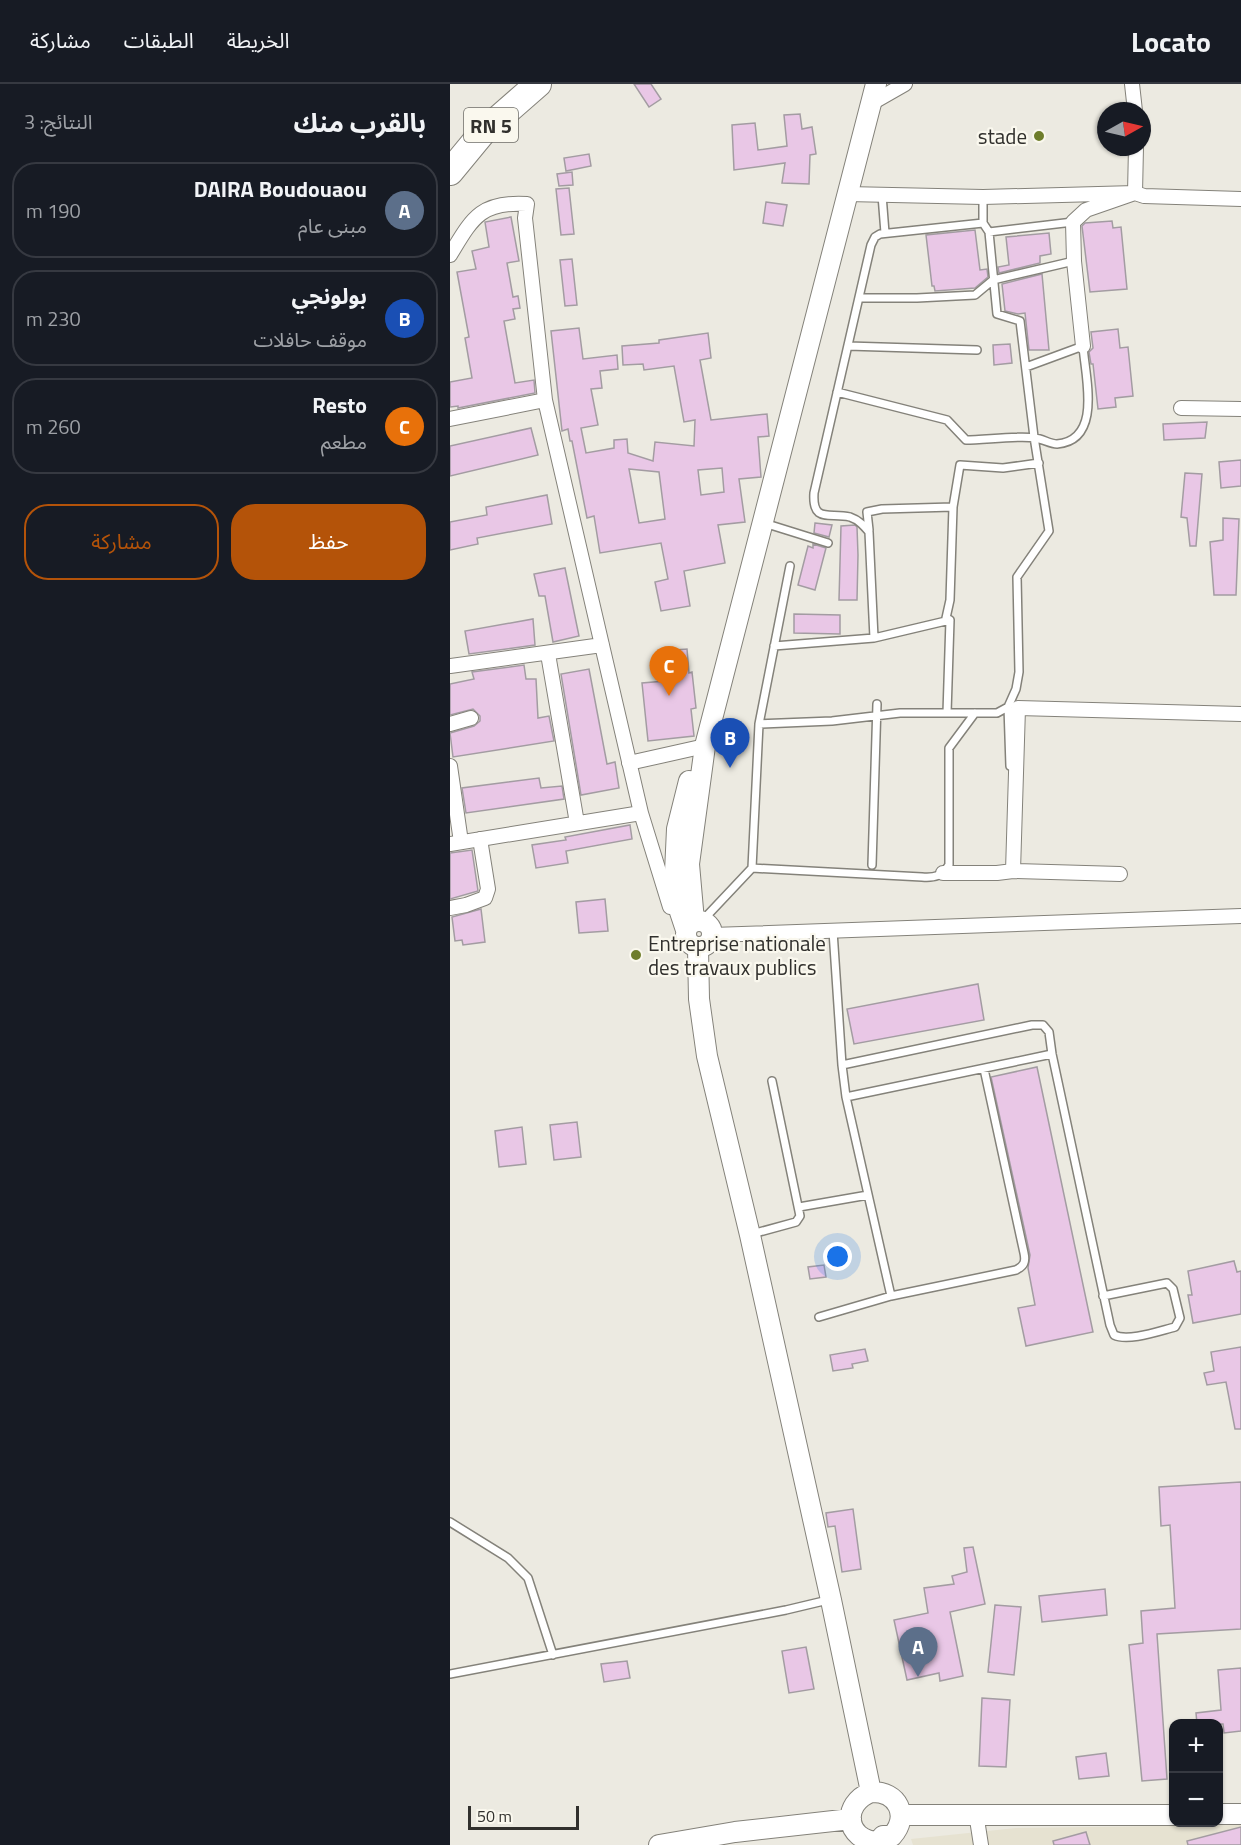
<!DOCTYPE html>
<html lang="ar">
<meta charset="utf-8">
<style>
:root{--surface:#171b24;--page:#242831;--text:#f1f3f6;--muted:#9ea1a6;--line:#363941;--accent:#b45309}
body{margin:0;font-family:"Titillium Web","Noto Sans Arabic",sans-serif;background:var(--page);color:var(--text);direction:rtl}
.controls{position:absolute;right:18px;bottom:18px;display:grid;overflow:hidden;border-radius:12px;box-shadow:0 2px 4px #0004}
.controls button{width:54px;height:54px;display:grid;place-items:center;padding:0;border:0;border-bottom:2px solid var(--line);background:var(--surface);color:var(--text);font:30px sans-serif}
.compass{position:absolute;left:647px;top:18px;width:54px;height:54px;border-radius:50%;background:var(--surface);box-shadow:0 2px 4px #0004;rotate:82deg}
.scale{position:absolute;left:18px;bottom:15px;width:111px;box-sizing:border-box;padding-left:6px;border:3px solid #31302d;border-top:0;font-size:16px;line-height:21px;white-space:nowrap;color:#31302d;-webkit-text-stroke:4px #faf8ee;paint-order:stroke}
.you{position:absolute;left:388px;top:1173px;width:21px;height:21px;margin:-15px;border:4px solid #fff;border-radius:50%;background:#1a73e8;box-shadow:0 0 0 9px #1a73e833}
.badge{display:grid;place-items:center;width:39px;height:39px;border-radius:50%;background:var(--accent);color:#fff;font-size:20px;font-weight:700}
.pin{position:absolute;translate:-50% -50px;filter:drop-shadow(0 2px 3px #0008)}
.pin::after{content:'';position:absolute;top:32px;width:21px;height:18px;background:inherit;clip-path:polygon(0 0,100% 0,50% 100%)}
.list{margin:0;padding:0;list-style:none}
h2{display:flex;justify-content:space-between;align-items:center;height:78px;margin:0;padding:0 24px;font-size:26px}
h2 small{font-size:20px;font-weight:400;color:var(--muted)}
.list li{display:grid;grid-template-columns:39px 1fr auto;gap:18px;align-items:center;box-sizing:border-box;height:96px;margin:0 12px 12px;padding:0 12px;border:2px solid var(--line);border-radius:24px}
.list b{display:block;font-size:22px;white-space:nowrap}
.list p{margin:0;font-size:20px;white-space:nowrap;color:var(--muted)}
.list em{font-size:20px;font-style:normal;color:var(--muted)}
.actions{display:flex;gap:12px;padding:18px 24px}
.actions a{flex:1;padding:14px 0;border:2px solid var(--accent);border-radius:24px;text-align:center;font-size:21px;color:var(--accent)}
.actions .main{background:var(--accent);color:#fff}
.map{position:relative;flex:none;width:791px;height:1761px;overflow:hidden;direction:ltr}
header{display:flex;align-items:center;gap:36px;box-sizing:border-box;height:84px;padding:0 30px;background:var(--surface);border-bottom:2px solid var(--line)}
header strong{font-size:28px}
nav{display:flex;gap:33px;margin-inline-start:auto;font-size:21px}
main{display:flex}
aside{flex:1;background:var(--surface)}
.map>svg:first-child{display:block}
.built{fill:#e6e2d1}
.building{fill:#e9c7e6;stroke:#a39ca2;stroke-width:1.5;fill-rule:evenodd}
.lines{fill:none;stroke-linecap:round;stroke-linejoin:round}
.service-casing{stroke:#84827a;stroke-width:10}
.minor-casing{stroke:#84827a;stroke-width:16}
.secondary-casing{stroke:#84827a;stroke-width:22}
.motorway-casing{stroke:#84827a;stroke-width:28}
.service{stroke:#fff;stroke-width:7}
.minor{stroke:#fff;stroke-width:14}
.secondary{stroke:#fff;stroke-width:20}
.motorway{stroke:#fff;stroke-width:26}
.poi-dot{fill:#6e7d2b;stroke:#faf8ee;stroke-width:2}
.labels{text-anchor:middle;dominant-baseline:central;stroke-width:4.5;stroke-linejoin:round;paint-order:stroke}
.shield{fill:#faf8ee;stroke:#6d6c67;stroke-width:1.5}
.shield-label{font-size:20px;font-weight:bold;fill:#31302d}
.poi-label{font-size:21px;fill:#31302d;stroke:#faf8ee;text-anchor:end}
</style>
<header>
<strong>Locato</strong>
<nav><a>الخريطة</a><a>الطبقات</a><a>مشاركة</a></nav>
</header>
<main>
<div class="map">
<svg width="791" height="1761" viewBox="0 0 791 1761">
<rect width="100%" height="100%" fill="#eceae1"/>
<path class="built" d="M791 1741V1761H463L461 1755 566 1744Z"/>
<path class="building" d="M184 0H201L211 15 199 23Z
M350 30 352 45 362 43 366 70 360 71 359 100 332 99 335 79 284 86 282 41 305 39 308 66 337 62 334 31Z
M139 70 141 82 116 87 114 74Z
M122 88 123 101 109 102 107 90Z
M119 104 124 150 111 151 106 105Z
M316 118 337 121 333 142 313 139Z
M61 133 69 177 57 179 63 213 68 212 70 224 63 225 65 235 54 237 65 299 84 296 85 309 8 324V322L0 323V298L22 294 15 254 19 253 7 188 26 185 22 167 39 163 35 138Z
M662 137 663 144 671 143 677 205 640 208 632 142 635 139Z
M525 146 530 186 537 185 538 193 525 204 485 207 484 202H482L476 151Z
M599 149 601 170 590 172V179L549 189 548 183 559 181 556 153Z
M122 175 127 221 115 222 110 176Z
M592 190 599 266H579L575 229 568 230 555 227 552 200Z
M129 244 133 275 167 271 168 285 150 287 152 304 141 305 148 341 131 344 136 369 164 364V356L177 355 178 369 203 377 205 358 244 362 245 336 234 338 224 282 194 286 193 280 173 281 172 262 209 259V256L258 249 261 274 250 276 261 336 317 330 319 352 308 353 311 393 289 395 295 438 268 441 275 479 234 487 240 522 211 527 205 498 218 495 211 459 150 469 144 432 137 434 122 357H120L118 345 112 347 101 247ZM272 384 274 408 251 411 248 386ZM179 385 209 388 215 435 189 439Z
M668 245 670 264 678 263 683 312 665 314 666 323 648 325 643 280H641L639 268 643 264 641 248Z
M560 260 562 279 544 281 543 261Z
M757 338 755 354 714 356 713 340Z
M81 344 88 371 0 392V362Z
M791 376V402L771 404 769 378Z
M735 389 752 390 746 462H740L737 434 731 433Z
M97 411 102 440 27 454 28 460 0 466V438L37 431 36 423Z
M773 434 789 435 786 511H764L760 458 773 456Z
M365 439 382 441 379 453 364 449Z
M405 441 407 443 408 471 407 516H389L391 442Z
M363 460 376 464 365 506 348 501 358 462 363 464Z
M115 484 129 552 103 558 95 512H89L84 490Z
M344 530 390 531V550L344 549Z
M83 535 85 561 19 570 15 547Z
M237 565 239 589 242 588 246 624 241 625 244 652 198 657 192 599 215 597 212 567Z
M74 581 76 595H86L88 634 99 632 104 657 3 673 0 649 24 642 30 637V632L23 625 0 631V600L24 595 22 588Z
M139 585 157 680 165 678 169 704 131 711 111 590Z
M89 694 91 704 112 702 114 715 16 729 12 704Z
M180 741 182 755 116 767 118 779 86 784 82 761 116 756 115 753Z
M22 766 28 807 0 815V769Z
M155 815 158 847 129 849 126 818Z
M31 825 35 858 13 861 12 856 5 857 2 833Z
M528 900 534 936 404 960 397 925Z
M587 983 643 1248 576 1262 568 1224 585 1221 578 1184 580 1171 541 993Z
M127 1038 131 1073 104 1076 100 1041Z
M72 1043 76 1080 49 1083 45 1047Z
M784 1177 787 1188 791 1187V1230L743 1239 738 1211H742L738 1187Z
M374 1181 376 1193 360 1195 358 1183Z
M791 1263V1345H785L776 1298 757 1301 754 1289 764 1287 761 1268Z
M415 1265 418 1277 402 1280 403 1284 383 1287 380 1271Z
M791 1398V1545L707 1550 717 1695 692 1697 679 1561 693 1559 691 1527 725 1524 720 1441 711 1442 709 1403Z
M403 1425 411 1485 392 1488 385 1442 378 1443 376 1429Z
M523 1463 535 1520 500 1528 513 1592 490 1597 489 1589 457 1596 444 1536 478 1529 474 1504 504 1500 502 1492 517 1488 514 1464Z
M655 1505 657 1531 592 1538 589 1512Z
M545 1521 571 1523 564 1591 538 1588Z
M356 1563 364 1605 339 1609 332 1567Z
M177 1577 180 1594 154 1598 151 1580Z
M791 1584V1647L774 1649 773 1640H747L746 1629 771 1626 768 1586Z
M532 1614 560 1616 556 1683 529 1682Z
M656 1669 659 1692 629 1695 626 1673Z
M791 1743V1761H738L737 1757Z
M636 1748 640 1761H604L603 1757Z"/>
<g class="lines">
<g class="service-casing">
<path id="service" d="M432 111 435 149
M533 139V113
M539 148 623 138
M409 214H467L525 211 543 196 624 177
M398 262 527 266
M387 308 497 336 516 356C534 356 570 351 585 354 593 355 600 360 607 360 653 356 635 292 633 262L576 283
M314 439 378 459
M419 446 417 428 432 425 503 423
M340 482 309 640 302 784 472 793C485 794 492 792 499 781V664L525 629
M324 562 424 554 500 536
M558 623 560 682
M497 629 500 536 496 534 500 516 503 423 510 381 553 384 589 379
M309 640 382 637 450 629H547L558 623 566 605 569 588 567 493 599 447 584 353 570 237 547 230 539 148 533 139 430 150 425 153 421 161 364 409C362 440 380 428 400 433 409 436 414 442 419 448L424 554
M422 781 427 620
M252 837 302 784
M383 847 392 981 396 1013 441 1212
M392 981 582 941H593L599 948 602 970 660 1241 664 1251C678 1258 709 1247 725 1243L730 1234 723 1205 717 1199 653 1212
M396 1013 602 970
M349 1123 418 1111
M302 1150 346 1138 350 1132 322 997
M369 1233 441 1212 566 1186C574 1182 576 1178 574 1169L534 985
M0 1438 58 1474 78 1494 103 1571
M0 1590 336 1526 378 1516"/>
</g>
<g class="minor-casing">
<path id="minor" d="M682 0 685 27
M420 20 455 0
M397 110 533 113 685 109 694 112 791 115
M0 171C22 135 30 117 77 120L75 134 95 316 191 729 220 823
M633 262 624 177 623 138 636 126 685 109 686 63
M731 324 791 325
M0 335 95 316
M98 570 127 739
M0 582 152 561
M0 640 21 634
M179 679 255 662
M0 682 11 758
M0 760 191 729
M563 787 568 624 791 630
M493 789H547L563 787 670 790
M0 824 16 821 35 814 38 805 30 755
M262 851 791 832
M526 1729 531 1761"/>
</g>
<g class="secondary-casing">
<path id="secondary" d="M236 850a13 13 0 1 1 26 0a13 13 0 1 1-26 0Z
M244 837 239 780 255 662 426 0
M236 846 224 810 227 745 239 697
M248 864 249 915 257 972 300 1151 381 1516 421 1708
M421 1708C448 1707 460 1732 442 1752H433L428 1758C395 1756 391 1720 421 1708Z
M768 1730H791
M451 1731H724
M209 1761 285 1748 401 1735"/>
</g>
<g class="motorway-casing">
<path id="motorway" d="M0 88 33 48 88 0"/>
</g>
<use href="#service" class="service"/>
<use href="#minor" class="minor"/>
<use href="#secondary" class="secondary"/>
<use href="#motorway" class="motorway"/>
</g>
<g class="poi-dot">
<circle cx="589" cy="52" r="6"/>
<circle cx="186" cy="871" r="6"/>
</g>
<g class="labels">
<rect class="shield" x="14" y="24" width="54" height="34" rx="4.5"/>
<g class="shield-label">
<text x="41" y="41">RN 5</text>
</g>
<g class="poi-label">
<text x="577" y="52">stade</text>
<text x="198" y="859" text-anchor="start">Entreprise nationale<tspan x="198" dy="24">des travaux publics</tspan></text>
</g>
</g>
</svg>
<div class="controls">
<button>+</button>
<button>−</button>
</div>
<svg class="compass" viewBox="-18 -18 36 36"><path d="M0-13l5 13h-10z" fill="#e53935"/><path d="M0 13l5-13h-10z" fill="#9ea1a6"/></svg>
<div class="scale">50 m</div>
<div class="you"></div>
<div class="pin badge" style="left:468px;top:1593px;background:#5c6f8a">A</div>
<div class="pin badge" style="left:280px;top:684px;background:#1a4fb4">B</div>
<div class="pin badge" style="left:219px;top:612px;background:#e8710a">C</div>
</div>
<aside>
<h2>بالقرب منك<small>النتائج: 3</small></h2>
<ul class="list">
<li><span class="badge" style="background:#5c6f8a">A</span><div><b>DAIRA Boudouaou</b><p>مبنى عام</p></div><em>190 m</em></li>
<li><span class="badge" style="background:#1a4fb4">B</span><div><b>بولونجي</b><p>موقف حافلات</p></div><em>230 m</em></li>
<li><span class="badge" style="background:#e8710a">C</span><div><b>Resto</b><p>مطعم</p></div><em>260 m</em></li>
</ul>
<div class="actions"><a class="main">حفظ</a><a>مشاركة</a></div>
</aside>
</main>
